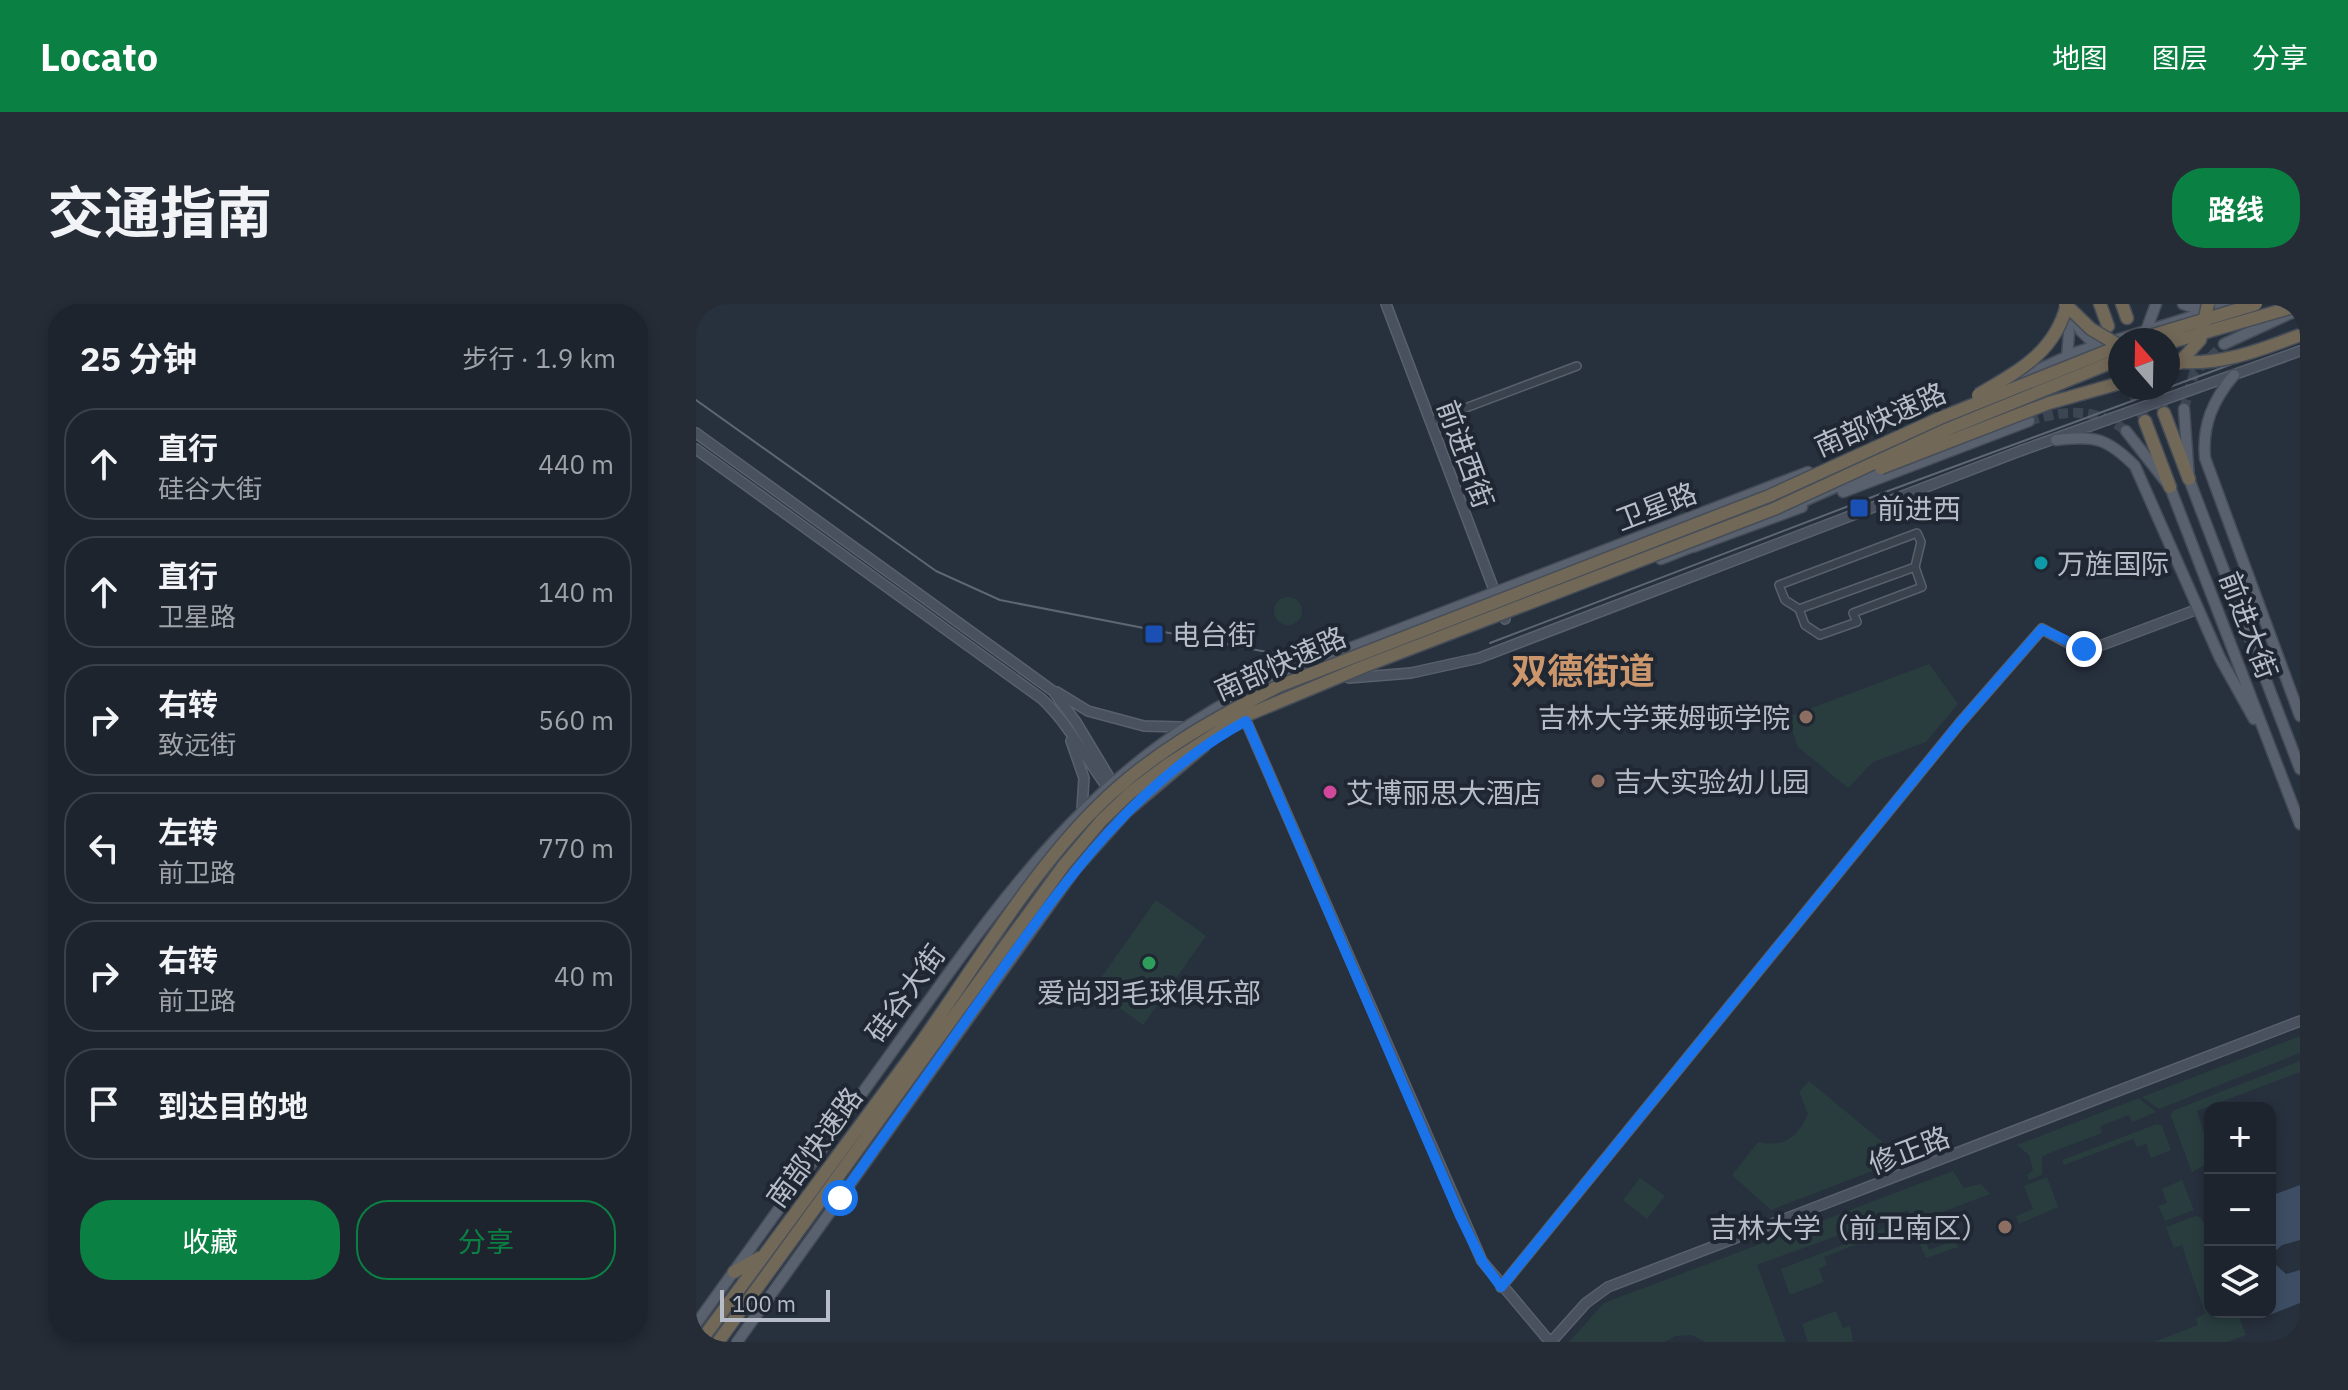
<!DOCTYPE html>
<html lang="zh">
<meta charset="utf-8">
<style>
:root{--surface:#1d242e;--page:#252c36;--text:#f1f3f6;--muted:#a0a4aa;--line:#3b414a;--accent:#0b8043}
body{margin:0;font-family:"IBM Plex Sans","Noto Sans SC",sans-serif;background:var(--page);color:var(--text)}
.controls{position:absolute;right:24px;bottom:24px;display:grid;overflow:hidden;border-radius:16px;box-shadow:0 4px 12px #0003}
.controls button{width:72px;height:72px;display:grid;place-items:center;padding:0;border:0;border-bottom:2px solid var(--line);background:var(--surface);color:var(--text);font:40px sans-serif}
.compass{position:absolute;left:1412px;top:24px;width:72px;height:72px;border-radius:50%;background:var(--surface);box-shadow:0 4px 12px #0003;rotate:340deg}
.scale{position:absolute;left:24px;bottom:20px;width:110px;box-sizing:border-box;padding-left:8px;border:4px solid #b6bdc8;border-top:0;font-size:22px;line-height:28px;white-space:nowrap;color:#b6bdc8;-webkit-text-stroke:6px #1f2732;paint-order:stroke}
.stop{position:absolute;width:24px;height:24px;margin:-18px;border:6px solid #1a73e8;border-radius:50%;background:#fff}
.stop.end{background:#1a73e8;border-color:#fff;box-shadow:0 2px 8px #0008}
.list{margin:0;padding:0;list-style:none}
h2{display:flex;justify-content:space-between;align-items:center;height:104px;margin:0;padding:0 32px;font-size:34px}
h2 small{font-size:26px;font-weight:400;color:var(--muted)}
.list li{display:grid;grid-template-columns:52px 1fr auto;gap:24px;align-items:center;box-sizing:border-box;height:112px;margin:0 16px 16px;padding:0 16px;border:2px solid var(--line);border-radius:32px}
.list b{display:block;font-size:30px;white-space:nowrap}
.list p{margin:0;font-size:26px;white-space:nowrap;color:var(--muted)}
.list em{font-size:26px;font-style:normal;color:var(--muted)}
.actions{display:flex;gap:16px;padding:24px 32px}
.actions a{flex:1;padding:18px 0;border:2px solid var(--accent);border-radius:32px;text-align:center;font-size:28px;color:var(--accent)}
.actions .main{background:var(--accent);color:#fff}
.icon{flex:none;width:44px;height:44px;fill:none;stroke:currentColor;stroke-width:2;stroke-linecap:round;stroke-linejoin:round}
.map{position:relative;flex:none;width:1604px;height:1038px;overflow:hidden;border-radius:32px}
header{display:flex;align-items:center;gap:48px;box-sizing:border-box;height:112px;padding:0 40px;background:var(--accent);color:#fff}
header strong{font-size:38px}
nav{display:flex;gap:44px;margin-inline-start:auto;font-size:28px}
.intro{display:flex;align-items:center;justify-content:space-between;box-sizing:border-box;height:192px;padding:0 48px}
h1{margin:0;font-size:56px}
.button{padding:20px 36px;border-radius:32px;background:var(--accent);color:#fff;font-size:28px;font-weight:700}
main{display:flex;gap:48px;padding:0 48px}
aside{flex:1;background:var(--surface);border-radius:32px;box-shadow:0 4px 12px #0003}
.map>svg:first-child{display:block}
.green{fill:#293d3f}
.water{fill:#3d4e64}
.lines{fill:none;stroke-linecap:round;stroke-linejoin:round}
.primary-tunnel{stroke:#3c4552;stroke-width:10;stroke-dasharray:10 5;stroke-linecap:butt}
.highway-tunnel{stroke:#3c4552;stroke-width:12;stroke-dasharray:12 6;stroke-linecap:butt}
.street-casing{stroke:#58606b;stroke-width:10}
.secondary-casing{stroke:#58606b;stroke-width:12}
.primary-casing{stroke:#434b56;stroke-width:13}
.highway-casing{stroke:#454d58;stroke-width:15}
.street{stroke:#3a424d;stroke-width:7}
.secondary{stroke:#49515f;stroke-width:9}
.primary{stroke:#58616d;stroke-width:10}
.highway{stroke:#726858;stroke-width:12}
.tram{stroke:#5d6673;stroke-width:2}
.highway-bridge-casing{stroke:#454d58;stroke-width:15;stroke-linecap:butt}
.highway-bridge{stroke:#726858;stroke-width:12}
.route{stroke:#1a73e8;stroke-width:10}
.transit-dot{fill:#1a4fb4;stroke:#1f2732;stroke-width:3}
.culture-dot{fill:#0f9aa8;stroke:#1f2732;stroke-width:3}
.education-dot{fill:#8d6e63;stroke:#1f2732;stroke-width:3}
.hotel-dot{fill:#d1479c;stroke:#1f2732;stroke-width:3}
.leisure-dot{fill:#2e9e5b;stroke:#1f2732;stroke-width:3}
.labels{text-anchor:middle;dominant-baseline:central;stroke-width:8;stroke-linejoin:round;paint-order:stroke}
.street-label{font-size:28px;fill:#b6bdc8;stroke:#1f2732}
.poi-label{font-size:28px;fill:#b6bdc8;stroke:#1f2732;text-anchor:start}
.district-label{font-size:36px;font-weight:bold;fill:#cc966d;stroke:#1f2732}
</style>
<header>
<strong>Locato</strong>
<nav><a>地图</a><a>图层</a><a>分享</a></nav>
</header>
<div class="intro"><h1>交通指南</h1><a class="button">路线</a></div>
<main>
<aside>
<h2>25 分钟<small>步行 · 1.9 km</small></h2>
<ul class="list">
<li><svg class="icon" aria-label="ahead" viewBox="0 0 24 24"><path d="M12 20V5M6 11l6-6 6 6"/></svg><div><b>直行</b><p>硅谷大街</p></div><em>440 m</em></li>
<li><svg class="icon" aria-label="ahead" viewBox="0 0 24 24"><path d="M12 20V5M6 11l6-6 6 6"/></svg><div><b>直行</b><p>卫星路</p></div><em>140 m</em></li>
<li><svg class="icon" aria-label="right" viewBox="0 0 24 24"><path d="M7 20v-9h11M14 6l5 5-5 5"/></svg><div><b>右转</b><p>致远街</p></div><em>560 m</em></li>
<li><svg class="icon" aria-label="left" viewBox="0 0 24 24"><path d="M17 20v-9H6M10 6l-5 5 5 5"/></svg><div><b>左转</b><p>前卫路</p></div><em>770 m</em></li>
<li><svg class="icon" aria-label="right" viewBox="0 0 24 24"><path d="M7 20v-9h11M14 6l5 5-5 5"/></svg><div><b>右转</b><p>前卫路</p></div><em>40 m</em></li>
<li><svg class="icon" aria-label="arrive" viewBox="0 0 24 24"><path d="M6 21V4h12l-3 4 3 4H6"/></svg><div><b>到达目的地</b></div></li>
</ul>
<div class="actions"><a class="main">收藏</a><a>分享</a></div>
</aside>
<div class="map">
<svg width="1604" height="1038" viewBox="0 0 1604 1038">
<rect width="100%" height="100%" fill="#27303d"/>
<path class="green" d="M578 307a14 14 0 1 1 28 0a14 14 0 1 1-28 0Z
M1233 360 1262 400 1230 438 1177 458 1152 484 1102 443 1092 413Z
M460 596 510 632 447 721 397 685Z
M1604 732V749L1463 805 1446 793Z
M1604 757V768L1501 807 1514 847 1507 851 1511 860 1496 868 1475 812 1476 807Z
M1113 777 1207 855 1075 906 1036 871 1062 838C1088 844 1102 833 1112 810L1103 788Z
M1443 794 1460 808 1436 818 1433 811 1404 822 1406 829 1353 849 1346 853V871L1333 876 1331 871 1337 866 1333 851 1321 841Z
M1461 820 1466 822 1475 846 1455 854 1450 840 1441 843 1437 835 1368 861 1366 856Z
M1257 867 1268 884 1285 880 1294 890 1217 919 1212 906 1061 961 1090 1038H1009L996 1031 980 1032 969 1038H873L908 999Z
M1351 873 1362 903 1323 920 1320 912 1337 905 1328 882Z
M944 874 969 892 951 915 927 896Z
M1486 876 1498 906 1469 917 1462 902 1471 899 1466 885Z
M1500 912 1505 913 1514 936V1008H1541L1550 1031 1531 1038H1458L1502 1021 1500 1014 1509 1010 1486 941 1478 944 1470 923Z
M1200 920 1202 924 1128 953 1131 961 1123 965 1128 978 1094 991 1085 965Z
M1224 924 1233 946 1259 936 1262 943 1230 954 1218 927Z
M1140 1007 1147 1024 1154 1022 1157 1038H1112L1106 1020Z"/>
<path class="water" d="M1604 881V936L1586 941 1577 949 1580 961 1590 970 1604 966V999L1571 1012 1566 1008H1574V892Z"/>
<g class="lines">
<path class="primary-tunnel" d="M1488 105 1498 69 1528 40
M1333 117C1368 106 1400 103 1430 127"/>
<path class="highway-tunnel" d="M1436 84 1449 117
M1458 84 1468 109"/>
<g class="street-casing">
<path id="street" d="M735 117 881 62
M1221 229 1225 238 1219 263 1103 305 1089 296 1083 281Z
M1103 305 1109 321 1124 331 1161 318 1157 309 1226 283 1219 263"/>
</g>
<g class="secondary-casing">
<path id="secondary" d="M690 0 809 315
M0 129 357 387 380 418 419 483
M0 145 346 395C381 428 398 473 431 508
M653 374 715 369 783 354 1324 147 1604 47
M361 388 392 407 448 422 486 423
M550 417 786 957 854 1038
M375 437 388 474 386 505
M805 983 1264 419 1346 325 1376 341 1398 344 1502 305
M855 1038 890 999 912 983 1604 717"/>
</g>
<g class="primary-casing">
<path id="primary" d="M1487 0 1508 7
M1371 5 1385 27 1404 45
M1369 10 1373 29 1371 53
M1450 27 1460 0
M1528 40 1604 5
M1538 71C1517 96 1506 121 1509 154L1604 412
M1306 82 1381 48 1537 0
M1488 105 1493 175 1604 465
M1430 127 1474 183 1604 520
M1360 136C1398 131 1411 134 1439 162L1524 354 1558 415
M1147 188 1333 117
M1099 201 1190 161
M997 243 1106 203
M965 255 1003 240
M0 1020C67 928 132 836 198 745 313 585 399 456 584 371L1112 168
M41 1038 379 566 431 508 508 443"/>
</g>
<g class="highway-casing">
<path id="highway" d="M1404 0 1412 22
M1426 0 1431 14
M1468 109 1493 175
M1449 117 1474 183
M38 968 63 954
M4 1038 222 743
M22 1038 230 751"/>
</g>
<use href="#street" class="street"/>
<use href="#secondary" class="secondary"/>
<use href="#primary" class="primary"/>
<use href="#highway" class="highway"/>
<path class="tram" d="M0 96 240 267 304 296 591 352
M794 339 1192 187 1604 35"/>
<g class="highway-bridge-casing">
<path id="highway-bridge" d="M1369 0 1395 25 1424 42
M1441 36 1560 0
M1472 39 1604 1
M1472 57C1520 63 1560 48 1604 31
M1482 60 1504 36 1512 0
M1282 91C1322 67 1359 49 1371 0
M1185 164 1353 99 1424 79
M222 743C276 667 335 568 401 503 454 450 517 415 583 382L1073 192 1244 114 1424 42
M230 751 368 561 405 517 434 489 471 461 544 414 669 362 1078 205 1252 125 1424 55"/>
</g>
<use href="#highway-bridge" class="highway-bridge"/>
</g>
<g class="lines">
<path class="route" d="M144 894C192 826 240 759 288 691 362 587 435 479 550 417L764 912 786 957 805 983 1264 419 1346 325 1388 345"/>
</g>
<g class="transit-dot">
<rect x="1153" y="194" width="20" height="20" rx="4"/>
<rect x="448" y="320" width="20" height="20" rx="4"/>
</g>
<circle class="culture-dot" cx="1345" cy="259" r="8"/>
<g class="education-dot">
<circle cx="1110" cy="413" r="8"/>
<circle cx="902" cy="477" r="8"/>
<circle cx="1309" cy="923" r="8"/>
</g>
<circle class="hotel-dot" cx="634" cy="488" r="8"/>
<circle class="leisure-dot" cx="453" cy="659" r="8"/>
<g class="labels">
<g class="street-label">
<text transform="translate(1184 115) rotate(-24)">南部快速路</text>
<text transform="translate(770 150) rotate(70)">前进西街</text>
<text transform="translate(960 202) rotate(-21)">卫星路</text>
<text transform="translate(1553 321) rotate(69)">前进大街</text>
<text transform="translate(584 359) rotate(-24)">南部快速路</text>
<text transform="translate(209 689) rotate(-54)">硅谷大街</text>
<text transform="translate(118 843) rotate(-54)">南部快速路</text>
<text transform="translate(1213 846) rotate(-21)">修正路</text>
</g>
<g class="poi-label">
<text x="1181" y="204">前进西</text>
<text x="1361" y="259">万旌国际</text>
<text x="476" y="330">电台街</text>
<text x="1094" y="413" text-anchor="end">吉林大学莱姆顿学院</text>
<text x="918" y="477">吉大实验幼儿园</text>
<text x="650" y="488">艾博丽思大酒店</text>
<text x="453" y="688" text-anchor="middle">爱尚羽毛球俱乐部</text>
<text x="1293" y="923" text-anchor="end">吉林大学（前卫南区）</text>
</g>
<g class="district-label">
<text x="887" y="366">双德街道</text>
</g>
</g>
</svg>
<div class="controls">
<button>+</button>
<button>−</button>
<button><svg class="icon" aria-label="layers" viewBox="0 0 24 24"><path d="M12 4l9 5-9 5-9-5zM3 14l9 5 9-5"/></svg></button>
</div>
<svg class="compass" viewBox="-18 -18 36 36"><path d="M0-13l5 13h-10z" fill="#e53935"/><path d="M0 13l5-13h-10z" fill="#a0a4aa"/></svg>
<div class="scale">100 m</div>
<div class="stop" style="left:144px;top:894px"></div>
<div class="stop end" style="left:1388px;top:345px"></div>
</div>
</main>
